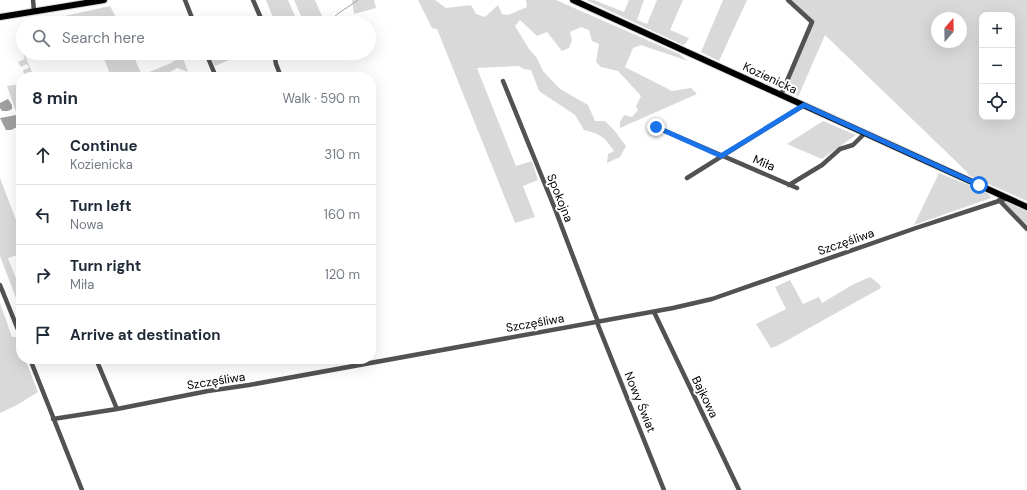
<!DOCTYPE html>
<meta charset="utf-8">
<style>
:root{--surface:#fff;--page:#f6f6f7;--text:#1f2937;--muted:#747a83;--line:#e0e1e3}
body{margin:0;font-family:"DM Sans",sans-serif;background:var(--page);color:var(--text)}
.controls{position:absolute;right:12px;top:12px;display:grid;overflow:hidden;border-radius:8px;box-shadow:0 4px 16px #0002}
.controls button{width:36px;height:36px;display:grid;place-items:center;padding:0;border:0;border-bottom:1px solid var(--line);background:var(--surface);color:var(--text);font:20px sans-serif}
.compass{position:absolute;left:931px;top:12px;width:36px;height:36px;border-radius:50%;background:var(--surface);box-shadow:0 4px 16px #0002;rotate:20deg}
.stop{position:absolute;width:12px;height:12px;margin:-9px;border:3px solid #1a73e8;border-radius:50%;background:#fff}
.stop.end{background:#1a73e8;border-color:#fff;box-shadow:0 1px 4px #0008}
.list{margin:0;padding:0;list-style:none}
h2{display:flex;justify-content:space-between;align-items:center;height:52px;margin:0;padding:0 16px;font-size:17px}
h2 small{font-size:13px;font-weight:400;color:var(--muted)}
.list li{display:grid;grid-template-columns:26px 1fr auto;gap:12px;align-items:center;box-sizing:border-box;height:60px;padding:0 16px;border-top:1px solid var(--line)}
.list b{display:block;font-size:15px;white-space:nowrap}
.list p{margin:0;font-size:13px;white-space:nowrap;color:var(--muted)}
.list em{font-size:13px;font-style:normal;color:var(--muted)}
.icon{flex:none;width:22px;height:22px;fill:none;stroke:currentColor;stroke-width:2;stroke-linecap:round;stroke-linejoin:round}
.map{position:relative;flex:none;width:1027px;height:490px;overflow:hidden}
.search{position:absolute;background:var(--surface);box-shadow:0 4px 16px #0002;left:16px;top:16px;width:360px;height:44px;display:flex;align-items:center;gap:10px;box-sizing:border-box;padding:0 14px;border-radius:22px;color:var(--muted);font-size:15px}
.panel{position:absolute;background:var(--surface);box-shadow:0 4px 16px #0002;left:16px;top:72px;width:360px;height:292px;border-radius:16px}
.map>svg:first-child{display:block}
.green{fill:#d9d9d9;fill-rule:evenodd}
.water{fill:#a0a0a0}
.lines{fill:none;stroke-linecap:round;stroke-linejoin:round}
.stream{stroke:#a0a0a0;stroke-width:1}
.major-casing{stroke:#dbdbdb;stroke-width:8}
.minor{stroke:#525252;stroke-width:4.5}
.major{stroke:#000;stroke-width:6}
.route{stroke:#1a73e8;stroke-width:5}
.labels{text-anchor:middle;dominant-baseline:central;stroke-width:4;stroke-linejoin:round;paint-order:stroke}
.street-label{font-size:12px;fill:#000;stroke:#fff}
</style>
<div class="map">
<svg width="1027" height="490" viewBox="0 0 1027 490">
<rect width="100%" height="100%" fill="#fff"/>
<path class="green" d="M266 0H288L298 23H275Z
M294 0H315L325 23H304Z
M352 0H374L376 8 354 14Z
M418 0H435L446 8 471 5 476 14 485 17 498 5 502 14 508 15 527 7 526 0H556L679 54 688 61 641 45 633 48 625 67 672 91 691 88 697 94 620 128V122L624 115 632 117 638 110 636 106 641 96 618 71 601 67 596 62 599 44 592 41 589 30 581 27 570 32 572 40 569 48 562 51 547 32 537 36 520 20 515 26 529 49 537 58 543 71 560 89 588 105 595 121H605L614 130 626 146 620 157 607 163 608 154 614 151C605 137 600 134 584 130L575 115 539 91 531 70 524 69 519 66 477 68 516 166 532 161 538 180 523 186 535 217 515 223 437 29 432 28Z
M586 0H594L624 12 629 0H644L637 20 647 24 657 0H683L670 30 689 38 685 44 683 45Z
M723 0H747L719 61 701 52Z
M787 0H1027V201L968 175 967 172 825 35 798 97 787 85 811 23ZM982 15H1012V117H982ZM937 18H961V42H937Z
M110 6 119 23H89L88 19 76 23H53L51 19Z
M20 41 23 53H24L34 77H23L24 75 23 70 29 68 27 64 21 67 18 62 25 59 19 41Z
M102 53H132L142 75 171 63 182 56 188 72 177 68 165 75V77H111Z
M212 53 213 56 226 53H245L215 66 209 55Z
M21 84V126L7 86Z
M823 121 856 135 822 159 787 144Z
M939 173 986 192 991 197V198L914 225Z
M0 178 21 233V254L8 258 21 291V311L0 256Z
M1004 200 1027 211V225L1001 201Z
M870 277 879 284 881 288 777 346 771 348 756 324 786 309 775 287 790 280 803 304 819 297 822 303 852 285Z
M0 303 12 337H17L21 348V359H25L38 392 17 405 0 413Z"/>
<path class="water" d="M8 99 12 105V109L8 111H2L0 108V103Z
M16 115 19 126 11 130H6L0 118Z"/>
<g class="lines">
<path class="stream" d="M330 21C338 12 349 7 358 0"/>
<g class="major-casing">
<path id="major" d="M573 0 1027 207
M0 17 104 0"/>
</g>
<path class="minor" d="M33 0 34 11
M185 0 194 23
M253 0 263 23
M206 53 216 77
M274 53 276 64 281 77
M503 81 555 209 598 322V325L664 490
M781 95 812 22 788 0
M656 127 797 188
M687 178 804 105
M789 185 822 165 840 149 853 145 865 133
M999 200 1027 229
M0 285 21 337
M654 312 739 490
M30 359 82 490
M96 359 117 409
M53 419 117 409 208 391 249 385 673 308 712 299 916 228 1008 198"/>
<use href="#major" class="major"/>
</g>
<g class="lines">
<path class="route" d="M656 127 721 156 804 105 979 185"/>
</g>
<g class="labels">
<g class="street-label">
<text transform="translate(770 78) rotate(25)">Kozienicka</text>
<text transform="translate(764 163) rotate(23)">Miła</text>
<text transform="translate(560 198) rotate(68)">Spokojna</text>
<text transform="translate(846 242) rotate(-19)">Szczęśliwa</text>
<text transform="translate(535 323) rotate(-10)">Szczęśliwa</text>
<text transform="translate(216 381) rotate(-9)">Szczęśliwa</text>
<text transform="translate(705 397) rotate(64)">Bajkowa</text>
<text transform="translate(640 402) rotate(68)">Nowy Świat</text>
</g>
</g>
</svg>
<div class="controls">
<button>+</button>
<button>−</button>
<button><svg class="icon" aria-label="locate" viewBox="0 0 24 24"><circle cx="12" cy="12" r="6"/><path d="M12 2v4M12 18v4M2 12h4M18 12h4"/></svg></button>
</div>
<svg class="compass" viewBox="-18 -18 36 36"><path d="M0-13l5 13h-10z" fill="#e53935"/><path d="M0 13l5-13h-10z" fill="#747a83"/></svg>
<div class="stop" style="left:979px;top:185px"></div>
<div class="stop end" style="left:656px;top:127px"></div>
<div class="search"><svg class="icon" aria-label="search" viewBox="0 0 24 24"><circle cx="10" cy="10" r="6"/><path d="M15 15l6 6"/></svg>Search here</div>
<section class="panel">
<h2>8 min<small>Walk · 590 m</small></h2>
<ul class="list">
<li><svg class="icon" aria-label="ahead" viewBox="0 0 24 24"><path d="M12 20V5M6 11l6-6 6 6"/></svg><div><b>Continue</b><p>Kozienicka</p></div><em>310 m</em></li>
<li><svg class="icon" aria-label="left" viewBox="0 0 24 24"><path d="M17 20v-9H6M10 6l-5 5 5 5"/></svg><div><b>Turn left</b><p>Nowa</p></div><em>160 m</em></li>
<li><svg class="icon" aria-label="right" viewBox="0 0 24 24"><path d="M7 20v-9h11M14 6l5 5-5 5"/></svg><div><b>Turn right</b><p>Miła</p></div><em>120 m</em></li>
<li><svg class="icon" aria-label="arrive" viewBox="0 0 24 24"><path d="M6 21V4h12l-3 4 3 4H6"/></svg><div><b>Arrive at destination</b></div></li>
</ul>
</section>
</div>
